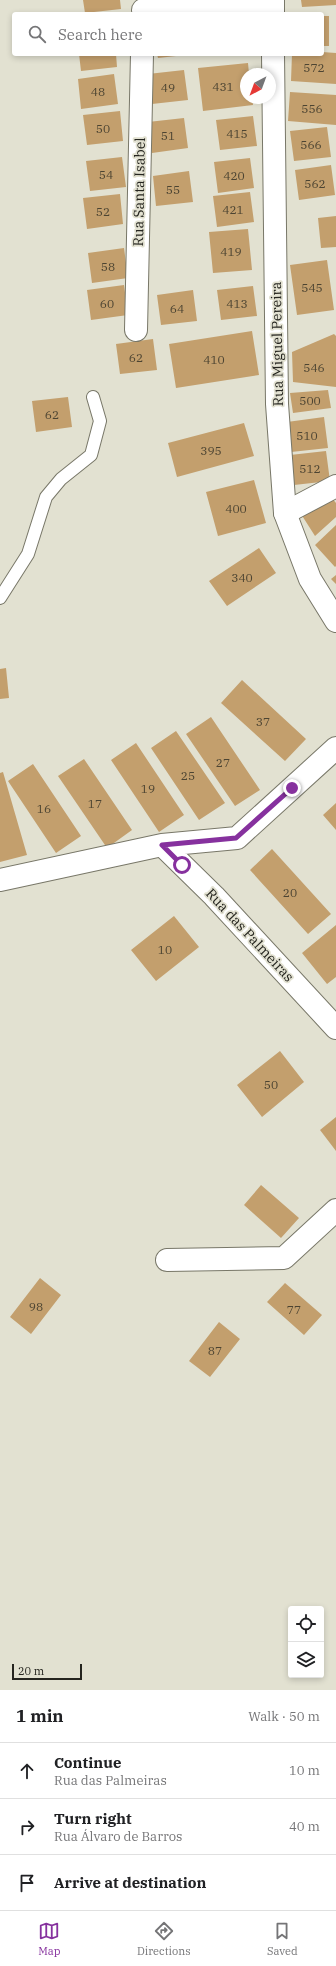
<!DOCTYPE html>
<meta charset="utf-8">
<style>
:root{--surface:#fff;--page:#f2f2f2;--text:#202124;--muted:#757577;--line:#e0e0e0;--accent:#86319e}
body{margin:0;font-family:"IBM Plex Serif",serif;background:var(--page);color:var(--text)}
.controls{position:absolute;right:12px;bottom:12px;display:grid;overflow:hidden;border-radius:4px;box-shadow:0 2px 6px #0003}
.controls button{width:36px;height:36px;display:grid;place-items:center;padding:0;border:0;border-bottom:1px solid var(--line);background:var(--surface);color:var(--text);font:20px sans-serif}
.compass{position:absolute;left:240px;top:68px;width:36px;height:36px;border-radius:50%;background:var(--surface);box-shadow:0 2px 6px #0003;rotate:221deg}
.scale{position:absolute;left:12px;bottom:10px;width:70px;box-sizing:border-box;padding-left:4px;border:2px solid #25251f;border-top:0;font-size:11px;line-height:14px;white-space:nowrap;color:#25251f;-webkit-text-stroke:3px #e2e1d1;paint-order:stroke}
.stop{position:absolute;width:12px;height:12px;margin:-9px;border:3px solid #86319e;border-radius:50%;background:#fff}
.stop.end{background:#86319e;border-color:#fff;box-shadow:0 1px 4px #0008}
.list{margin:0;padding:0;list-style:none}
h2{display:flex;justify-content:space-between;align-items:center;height:52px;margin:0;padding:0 16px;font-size:17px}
h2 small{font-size:13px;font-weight:400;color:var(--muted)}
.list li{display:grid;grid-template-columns:26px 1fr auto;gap:12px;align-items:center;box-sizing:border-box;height:56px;padding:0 16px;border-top:1px solid var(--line)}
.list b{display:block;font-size:15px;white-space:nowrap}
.list p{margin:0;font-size:13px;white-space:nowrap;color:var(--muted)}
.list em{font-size:13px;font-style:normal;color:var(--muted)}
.icon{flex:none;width:22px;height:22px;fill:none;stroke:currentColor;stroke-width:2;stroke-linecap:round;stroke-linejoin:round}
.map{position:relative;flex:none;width:336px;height:1690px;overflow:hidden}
.search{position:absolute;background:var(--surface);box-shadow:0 2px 6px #0003;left:12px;right:12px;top:12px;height:44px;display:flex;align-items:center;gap:10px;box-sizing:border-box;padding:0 14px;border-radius:4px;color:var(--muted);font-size:15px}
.sheet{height:220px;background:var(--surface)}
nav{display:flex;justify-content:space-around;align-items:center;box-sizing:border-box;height:56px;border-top:1px solid var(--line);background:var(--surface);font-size:11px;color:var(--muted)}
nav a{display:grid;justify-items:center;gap:2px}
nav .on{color:var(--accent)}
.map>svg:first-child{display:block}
.building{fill:#c39f6d}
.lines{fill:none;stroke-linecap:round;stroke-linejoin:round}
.service-casing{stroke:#787768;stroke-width:14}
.minor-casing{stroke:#787768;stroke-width:24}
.tertiary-casing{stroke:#787768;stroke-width:24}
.service{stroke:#fff;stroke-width:12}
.minor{stroke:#fff;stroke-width:22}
.tertiary{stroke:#fff;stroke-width:22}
.route{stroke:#86319e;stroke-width:5}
.labels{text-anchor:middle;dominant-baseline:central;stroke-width:3.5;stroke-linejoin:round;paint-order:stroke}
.number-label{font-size:12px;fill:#4c4432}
.street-label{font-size:14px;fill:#25251f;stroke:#e2e1d1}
</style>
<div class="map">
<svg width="336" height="1690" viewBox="0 0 336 1690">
<rect width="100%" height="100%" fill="#e2e1d1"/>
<path class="building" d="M83 0H120L121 9 85 13Z
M301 0H336V5L302 7Z
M322 16H329V46H322Z
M322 52 336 53V84L291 81 292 54H322Z
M79 54H116L117 67 81 71Z
M157 54H185V55L158 58Z
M248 63 249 74H246V98H252L253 105 203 111 198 68Z
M184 70 188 100 152 104 148 74Z
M114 74 118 104 81 109 78 79Z
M290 92 336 95V125L288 121Z
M120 111 123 141 87 145 83 115Z
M253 116 257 146 220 150 216 120Z
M184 118 188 148 152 153 148 122Z
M327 127 331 157 294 161 290 131Z
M122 157 126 187 90 191 86 161Z
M250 158 254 188 218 193 214 162Z
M331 165 335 195 299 200 295 170Z
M189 171 193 202 156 206 153 176Z
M250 192 254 222 217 227 213 196Z
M120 194 123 224 87 229 83 198Z
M336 216V247L321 248 318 218Z
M248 229 252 270 213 273 209 232Z
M124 248 128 278 92 283 88 253Z
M327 260 334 310 297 315 290 265Z
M124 285 128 315 91 320 87 290Z
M253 286 257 316 221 320 217 290Z
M193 290 197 321 161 325 157 295Z
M252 331 259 375 176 388 169 344Z
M334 334 336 336V387L293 382 292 352Z
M153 339 157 370 120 374 116 344Z
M328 390 331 408 293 413 290 393Z
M68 397 72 427 36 432 32 401Z
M324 417 328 448 291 452 287 422Z
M244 423 254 456 177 477 168 443Z
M326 451 330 481 294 485 290 455Z
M254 480 266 523 218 536 206 492Z
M331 497 336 503V517L315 536 301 514Z
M336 525V566L335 567 315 545Z
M259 548 276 573 227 606 209 581Z
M336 575V584L331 579Z
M6 668 9 698 0 699V669Z
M242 680 306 739 285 761 221 703Z
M211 717 260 790 235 806 186 734Z
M176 731 225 803 199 820 151 748Z
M136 743 184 815 159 832 111 760Z
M84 759 132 830 107 848 58 776Z
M33 764 81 836 56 853 8 781Z
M3 772 27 855 0 862V773Z
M336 803V830L323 815Z
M272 849 331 914 308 934 250 870Z
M174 916 199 947 156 981 131 950Z
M336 925V977L327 984 302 953Z
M280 1051 304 1082 262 1117 237 1085Z
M336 1117V1151L320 1130Z
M261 1185 299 1218 281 1238 244 1205Z
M40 1278 61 1295 31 1334 10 1317Z
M285 1283 322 1315 304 1335 267 1302Z
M219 1322 240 1339 210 1377 189 1361Z"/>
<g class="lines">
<g class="service-casing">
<path id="service" d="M0 598 28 554 46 497 61 479 91 455 100 421 93 397"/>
</g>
<g class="minor-casing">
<path id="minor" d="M143 10 273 4
M136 330 142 54
M285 513 336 486
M162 845 214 896 336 1028
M0 880 162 845 237 838 336 748
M167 1260 284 1258 336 1210"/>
</g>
<g class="tertiary-casing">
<path id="tertiary" d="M273 0V14
M273 54 277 404 285 513 310 579 336 621"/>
</g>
<use href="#service" class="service"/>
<use href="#minor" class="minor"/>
<use href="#tertiary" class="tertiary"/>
</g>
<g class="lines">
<path class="route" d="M182 865 162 845 236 838 292 788"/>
</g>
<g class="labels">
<g class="number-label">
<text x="314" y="67">572</text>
<text x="223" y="86">431</text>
<text x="168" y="87">49</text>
<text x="98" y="91">48</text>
<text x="312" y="108">556</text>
<text x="103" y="128">50</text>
<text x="237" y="133">415</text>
<text x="168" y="135">51</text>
<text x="311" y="144">566</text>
<text x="106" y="174">54</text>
<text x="234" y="175">420</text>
<text x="315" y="183">562</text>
<text x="173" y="189">55</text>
<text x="233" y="209">421</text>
<text x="103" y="211">52</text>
<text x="231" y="251">419</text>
<text x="108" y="266">58</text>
<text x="312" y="287">545</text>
<text x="107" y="303">60</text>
<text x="237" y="303">413</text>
<text x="177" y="308">64</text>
<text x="136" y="357">62</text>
<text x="214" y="359">410</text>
<text x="314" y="367">546</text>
<text x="310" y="400">500</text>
<text x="52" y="414">62</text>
<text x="307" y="435">510</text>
<text x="211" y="450">395</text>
<text x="310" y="468">512</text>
<text x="236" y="508">400</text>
<text x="242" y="577">340</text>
<text x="263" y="721">37</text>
<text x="223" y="762">27</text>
<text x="188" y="775">25</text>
<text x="148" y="788">19</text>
<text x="95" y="803">17</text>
<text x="44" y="808">16</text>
<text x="290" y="892">20</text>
<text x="165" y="949">10</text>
<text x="271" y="1084">50</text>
<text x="36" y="1306">98</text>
<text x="294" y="1309">77</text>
<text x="215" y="1350">87</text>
</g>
<g class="street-label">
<text transform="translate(139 192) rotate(-89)">Rua Santa Isabel</text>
<text transform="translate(277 344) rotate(-91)">Rua Miguel Pereira</text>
<text transform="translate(250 935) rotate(47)">Rua das Palmeiras</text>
</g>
</g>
</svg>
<div class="controls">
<button><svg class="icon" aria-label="locate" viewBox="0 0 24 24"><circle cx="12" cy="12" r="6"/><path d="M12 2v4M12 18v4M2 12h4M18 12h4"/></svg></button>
<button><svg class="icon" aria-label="layers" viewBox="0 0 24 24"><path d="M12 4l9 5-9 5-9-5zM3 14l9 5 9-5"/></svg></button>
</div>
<svg class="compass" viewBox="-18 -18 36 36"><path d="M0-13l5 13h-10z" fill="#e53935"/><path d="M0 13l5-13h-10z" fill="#757577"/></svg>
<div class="scale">20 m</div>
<div class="stop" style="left:182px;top:865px"></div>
<div class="stop end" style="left:292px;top:788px"></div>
<div class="search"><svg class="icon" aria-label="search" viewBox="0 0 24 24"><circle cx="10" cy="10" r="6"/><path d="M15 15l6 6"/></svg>Search here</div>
</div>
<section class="sheet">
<h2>1 min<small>Walk · 50 m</small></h2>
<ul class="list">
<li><svg class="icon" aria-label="ahead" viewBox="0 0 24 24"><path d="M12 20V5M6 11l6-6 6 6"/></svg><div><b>Continue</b><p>Rua das Palmeiras</p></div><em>10 m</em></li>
<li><svg class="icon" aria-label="right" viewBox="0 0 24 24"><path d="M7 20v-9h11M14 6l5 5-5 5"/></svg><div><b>Turn right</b><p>Rua Álvaro de Barros</p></div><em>40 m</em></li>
<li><svg class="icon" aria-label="arrive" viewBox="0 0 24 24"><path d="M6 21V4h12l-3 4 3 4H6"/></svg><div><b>Arrive at destination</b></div></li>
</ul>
</section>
<nav>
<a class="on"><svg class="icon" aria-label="map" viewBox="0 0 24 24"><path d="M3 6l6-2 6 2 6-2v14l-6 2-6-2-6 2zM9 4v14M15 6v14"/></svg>Map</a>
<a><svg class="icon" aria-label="directions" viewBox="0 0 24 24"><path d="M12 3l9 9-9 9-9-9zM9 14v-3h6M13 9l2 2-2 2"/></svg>Directions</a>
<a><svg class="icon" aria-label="saved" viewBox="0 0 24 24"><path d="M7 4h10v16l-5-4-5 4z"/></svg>Saved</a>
</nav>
